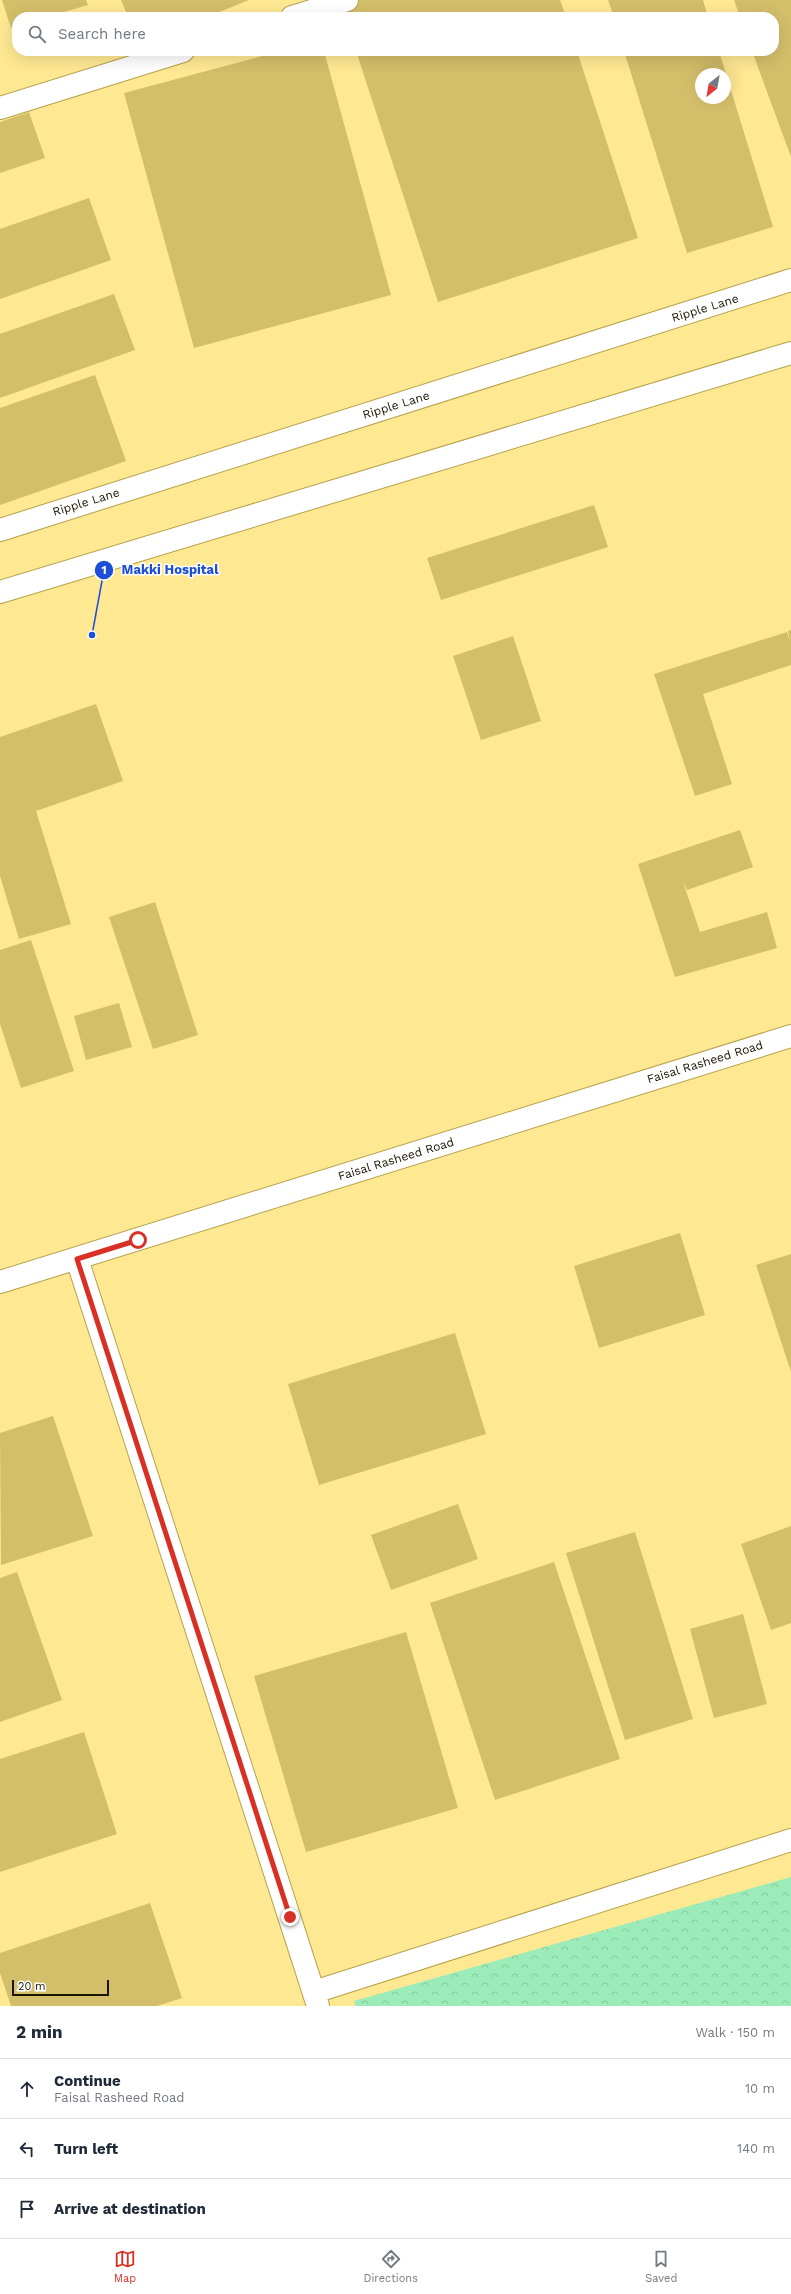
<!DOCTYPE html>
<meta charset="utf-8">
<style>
:root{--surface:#fff;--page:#f2f2f3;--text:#1f2937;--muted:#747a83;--line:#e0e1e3;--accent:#d93025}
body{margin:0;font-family:"Work Sans",sans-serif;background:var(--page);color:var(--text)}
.compass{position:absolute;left:695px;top:68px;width:36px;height:36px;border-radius:50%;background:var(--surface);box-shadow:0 4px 16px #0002;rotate:211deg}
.scale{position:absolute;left:12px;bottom:10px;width:97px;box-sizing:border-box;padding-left:4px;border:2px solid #1a1400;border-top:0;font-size:11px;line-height:14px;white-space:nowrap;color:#1a1400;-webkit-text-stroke:3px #fff;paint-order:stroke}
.stop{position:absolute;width:12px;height:12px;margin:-9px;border:3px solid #d93025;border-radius:50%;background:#fff}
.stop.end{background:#d93025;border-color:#fff;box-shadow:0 1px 4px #0008}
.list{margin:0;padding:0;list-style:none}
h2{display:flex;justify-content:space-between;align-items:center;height:52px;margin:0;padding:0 16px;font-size:17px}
h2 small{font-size:13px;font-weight:400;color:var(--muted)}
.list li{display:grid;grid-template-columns:26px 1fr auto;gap:12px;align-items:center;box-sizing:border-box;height:60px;padding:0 16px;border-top:1px solid var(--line)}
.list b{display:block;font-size:15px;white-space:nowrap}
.list p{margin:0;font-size:13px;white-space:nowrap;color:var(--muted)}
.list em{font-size:13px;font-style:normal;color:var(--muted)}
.icon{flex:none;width:22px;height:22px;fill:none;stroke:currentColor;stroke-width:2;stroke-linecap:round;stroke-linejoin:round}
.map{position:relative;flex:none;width:791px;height:2006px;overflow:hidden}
.search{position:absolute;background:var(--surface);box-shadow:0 4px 16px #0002;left:12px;right:12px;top:12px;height:44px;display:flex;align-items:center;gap:10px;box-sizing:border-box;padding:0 14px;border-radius:16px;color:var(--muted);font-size:15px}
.sheet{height:232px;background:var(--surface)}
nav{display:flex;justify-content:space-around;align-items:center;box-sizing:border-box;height:56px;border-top:1px solid var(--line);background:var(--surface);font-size:11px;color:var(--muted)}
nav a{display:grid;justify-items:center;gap:2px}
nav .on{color:var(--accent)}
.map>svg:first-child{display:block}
.park{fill:url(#park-crowns)}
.building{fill:#d3be6a;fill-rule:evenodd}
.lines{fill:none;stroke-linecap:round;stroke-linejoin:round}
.street-casing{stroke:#b6a14b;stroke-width:24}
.secondary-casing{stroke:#b6a14b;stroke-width:24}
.street{stroke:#fff;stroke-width:22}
.secondary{stroke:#fff;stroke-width:22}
.route{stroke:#d93025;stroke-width:5}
.labels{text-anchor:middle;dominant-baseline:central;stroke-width:3;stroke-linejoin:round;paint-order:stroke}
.street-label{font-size:12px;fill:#1a1400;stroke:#fff}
.leader{fill:none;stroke:#1d4ed8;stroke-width:1.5}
.callout-dot{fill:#1d4ed8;stroke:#fff;stroke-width:1.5}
.mark-label{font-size:12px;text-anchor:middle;font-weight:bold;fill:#fff}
.callout-label{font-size:13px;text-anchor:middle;font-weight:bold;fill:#1d4ed8;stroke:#fff;stroke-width:3;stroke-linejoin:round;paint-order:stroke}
</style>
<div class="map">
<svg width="791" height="2006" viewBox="0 0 791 2006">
<defs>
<pattern id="park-crowns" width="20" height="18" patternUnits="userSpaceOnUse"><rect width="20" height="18" fill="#9cecb9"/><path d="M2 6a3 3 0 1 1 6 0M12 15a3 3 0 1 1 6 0" fill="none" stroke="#86ca9d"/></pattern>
</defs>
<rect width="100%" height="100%" fill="#fee892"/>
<path class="park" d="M791 1877V2006H356L354 2001Z"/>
<path class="building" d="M2 0H86L88 5 47 17H17V26L11 28Z
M121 0H249L207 17H128Z
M339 0H560L566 17H345Z
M608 0H703L708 17H614Z
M734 0H791V157L752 51H774V17H740Z
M281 51H324L391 295 194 348 124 93Z
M356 51H577L638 238 438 302Z
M624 51H719L773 227 687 253ZM701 74H725V98H701Z
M29 112 45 158 0 173V122Z
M89 198 111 260 0 299V229Z
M114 294 135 350 0 398V334Z
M95 375 126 461 0 505V408Z
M594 505 608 547 441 600 427 558Z
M791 630V665L703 694 732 784 695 796 654 674 787 632 790 641 788 631Z
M513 636 541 721 481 740 453 656Z
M96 704 123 781 36 811 71 924 19 939 0 876V737Z
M740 830 753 867 687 890 683 882 700 932 767 912 777 948 675 977 638 864Z
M155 902 198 1035 153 1049 109 917Z
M31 940 74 1071 21 1088 0 1024V950Z
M119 1003 132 1047 86 1060 74 1016Z
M680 1233 705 1315 599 1348 574 1266Z
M791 1254V1372L756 1265Z
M455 1333 486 1434 319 1485 288 1384Z
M53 1416 93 1536 1 1565 0 1433Z
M458 1504 478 1559 391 1590 371 1535Z
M791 1526V1623L771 1630 741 1544Z
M635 1532 693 1719 625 1740 566 1553Z
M554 1562 620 1759 495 1800 430 1603Z
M17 1572 62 1700 0 1722V1578Z
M743 1614 767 1704 714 1718 690 1629Z
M406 1632 458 1808 306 1852 254 1676Z
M84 1732 117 1834 0 1872V1759Z
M150 1903 182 1998 157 2006H11L0 1973V1953Z"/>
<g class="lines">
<g class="street-casing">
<path id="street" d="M292 17 347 0
M0 108 183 51
M77 1259 318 2006
M0 1282 791 1036
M314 1992 791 1840"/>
</g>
<g class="secondary-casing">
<path id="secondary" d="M0 530 791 280
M0 592 791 353"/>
</g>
<use href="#street" class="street"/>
<use href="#secondary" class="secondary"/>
</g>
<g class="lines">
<path class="route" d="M138 1240 77 1259 290 1917"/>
</g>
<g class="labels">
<g class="street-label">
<text transform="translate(705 308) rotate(-17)">Ripple Lane</text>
<text transform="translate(396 405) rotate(-17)">Ripple Lane</text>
<text transform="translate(86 502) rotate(-17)">Ripple Lane</text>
<text transform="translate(705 1062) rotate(-17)">Faisal Rasheed Road</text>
<text transform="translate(396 1159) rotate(-17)">Faisal Rasheed Road</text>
</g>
</g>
<path class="leader" d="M92 635L104 570"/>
<g class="callout-dot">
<circle cx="92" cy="635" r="4"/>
<circle cx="104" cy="570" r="10"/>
</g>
<g class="mark-label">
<text x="104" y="574">1</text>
</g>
<g class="callout-label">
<text x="170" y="574">Makki Hospital</text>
</g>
</svg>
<svg class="compass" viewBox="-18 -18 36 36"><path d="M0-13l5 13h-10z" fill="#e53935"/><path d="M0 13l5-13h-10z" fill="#747a83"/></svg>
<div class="scale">20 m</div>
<div class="stop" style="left:138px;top:1240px"></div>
<div class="stop end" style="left:290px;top:1917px"></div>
<div class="search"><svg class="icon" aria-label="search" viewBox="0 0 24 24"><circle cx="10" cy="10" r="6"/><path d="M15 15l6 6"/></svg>Search here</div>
</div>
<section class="sheet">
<h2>2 min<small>Walk · 150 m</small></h2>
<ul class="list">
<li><svg class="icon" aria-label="ahead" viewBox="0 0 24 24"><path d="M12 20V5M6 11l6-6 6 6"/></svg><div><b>Continue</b><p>Faisal Rasheed Road</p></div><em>10 m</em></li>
<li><svg class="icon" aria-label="left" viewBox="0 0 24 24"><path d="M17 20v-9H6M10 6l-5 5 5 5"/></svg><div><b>Turn left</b></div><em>140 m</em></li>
<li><svg class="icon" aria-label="arrive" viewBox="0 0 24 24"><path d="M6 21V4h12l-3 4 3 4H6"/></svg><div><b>Arrive at destination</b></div></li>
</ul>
</section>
<nav>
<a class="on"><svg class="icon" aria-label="map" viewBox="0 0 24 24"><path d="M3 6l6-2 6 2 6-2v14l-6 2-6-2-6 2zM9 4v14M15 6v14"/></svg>Map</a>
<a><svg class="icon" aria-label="directions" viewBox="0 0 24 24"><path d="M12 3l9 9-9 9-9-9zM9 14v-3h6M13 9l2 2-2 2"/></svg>Directions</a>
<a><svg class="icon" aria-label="saved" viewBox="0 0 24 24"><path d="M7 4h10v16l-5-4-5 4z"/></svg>Saved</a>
</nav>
